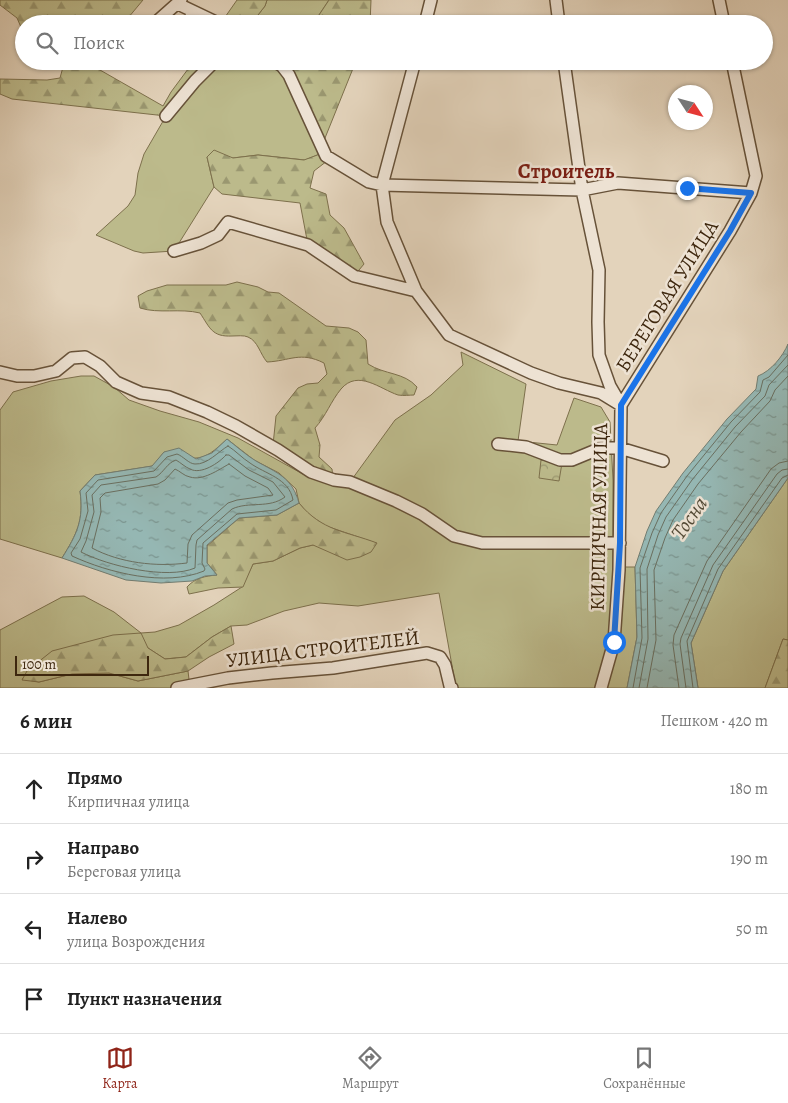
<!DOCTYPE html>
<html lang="ru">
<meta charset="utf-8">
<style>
:root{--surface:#fff;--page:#f6f6f6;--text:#222;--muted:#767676;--line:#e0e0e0;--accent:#8f2418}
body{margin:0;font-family:Alegreya,serif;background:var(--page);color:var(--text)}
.compass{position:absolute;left:668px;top:85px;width:45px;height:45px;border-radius:50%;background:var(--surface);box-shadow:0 1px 4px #0004;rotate:126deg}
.scale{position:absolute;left:15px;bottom:12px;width:134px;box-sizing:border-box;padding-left:5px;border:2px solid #3e270e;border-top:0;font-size:14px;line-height:18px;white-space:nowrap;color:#3e270e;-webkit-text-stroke:4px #ede2d3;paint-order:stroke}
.stop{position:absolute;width:15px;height:15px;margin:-11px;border:4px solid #1a73e8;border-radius:50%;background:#fff}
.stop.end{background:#1a73e8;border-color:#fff;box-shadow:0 1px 5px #0008}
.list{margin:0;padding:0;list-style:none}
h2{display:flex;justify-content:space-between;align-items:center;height:65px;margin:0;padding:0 20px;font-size:21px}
h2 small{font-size:16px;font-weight:400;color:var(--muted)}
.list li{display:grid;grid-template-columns:32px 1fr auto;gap:15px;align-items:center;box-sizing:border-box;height:70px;padding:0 20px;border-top:1px solid var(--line)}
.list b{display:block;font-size:19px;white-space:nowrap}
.list p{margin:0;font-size:16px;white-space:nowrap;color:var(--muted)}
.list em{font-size:16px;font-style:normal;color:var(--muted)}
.icon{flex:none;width:28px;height:28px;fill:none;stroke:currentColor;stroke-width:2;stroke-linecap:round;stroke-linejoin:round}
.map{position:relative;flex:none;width:788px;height:688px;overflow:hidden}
.search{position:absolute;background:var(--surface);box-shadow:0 1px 4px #0004;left:15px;right:15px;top:15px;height:55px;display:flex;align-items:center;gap:12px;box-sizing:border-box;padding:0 18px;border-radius:28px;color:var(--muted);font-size:19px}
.sheet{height:345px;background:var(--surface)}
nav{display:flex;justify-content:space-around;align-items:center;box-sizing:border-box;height:70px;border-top:1px solid var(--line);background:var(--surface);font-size:14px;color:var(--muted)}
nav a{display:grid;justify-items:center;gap:2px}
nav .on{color:var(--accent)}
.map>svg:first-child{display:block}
.green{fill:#bcba8b;stroke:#7d704c}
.forest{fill:url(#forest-firs);stroke:#7d704c}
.park{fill:url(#park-crowns);stroke:#7d704c}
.water{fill:url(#water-ripples);stroke:#727d71}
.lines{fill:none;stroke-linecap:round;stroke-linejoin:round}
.shore{stroke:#6a6f60;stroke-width:1}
.minor-casing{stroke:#675239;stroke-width:14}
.minor{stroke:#ede2d3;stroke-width:11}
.route{stroke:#1a73e8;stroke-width:6}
.labels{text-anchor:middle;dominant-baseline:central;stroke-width:5;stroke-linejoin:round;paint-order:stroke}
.street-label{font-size:20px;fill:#3e270e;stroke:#ede2d3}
.neighbourhood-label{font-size:21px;font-weight:bold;fill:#7a1f14;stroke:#ede2d3}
.water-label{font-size:21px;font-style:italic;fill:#544b37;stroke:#ede2d3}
</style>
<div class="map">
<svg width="788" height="688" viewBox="0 0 788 688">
<defs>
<pattern id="forest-firs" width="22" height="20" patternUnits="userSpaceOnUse" patternTransform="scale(1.25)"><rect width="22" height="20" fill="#bcba8b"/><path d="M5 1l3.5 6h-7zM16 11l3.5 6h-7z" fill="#9a9770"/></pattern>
<pattern id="park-crowns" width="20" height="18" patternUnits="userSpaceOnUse" patternTransform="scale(1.25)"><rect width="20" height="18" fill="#bcba8b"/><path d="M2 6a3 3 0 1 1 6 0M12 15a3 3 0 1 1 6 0" fill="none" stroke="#9a9770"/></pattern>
<pattern id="water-ripples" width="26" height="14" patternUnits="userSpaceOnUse" patternTransform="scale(1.25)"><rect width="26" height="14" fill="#95b7b3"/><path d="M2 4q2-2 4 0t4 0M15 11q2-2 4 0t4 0" fill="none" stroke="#7b9590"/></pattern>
</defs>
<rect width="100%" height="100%" fill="#e3d3bb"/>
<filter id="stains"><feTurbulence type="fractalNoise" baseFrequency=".004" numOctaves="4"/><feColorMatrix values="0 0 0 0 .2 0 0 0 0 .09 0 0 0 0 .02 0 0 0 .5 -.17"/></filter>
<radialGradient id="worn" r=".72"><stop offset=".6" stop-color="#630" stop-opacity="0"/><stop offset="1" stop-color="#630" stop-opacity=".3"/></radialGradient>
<path class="green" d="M267 0H329L313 24H251L265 6Z
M219 61H268L280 70 286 77 320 154 305 160 258 155 233 158 207 157 214 187 174 251 143 253 134 251 96 235 128 206 135 195 138 173 144 154 166 116Z
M461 352 526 384 518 441 557 445 574 398 601 407 610 422 613 480V567H635L637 637 627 688H456L439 593 358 606 319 603 284 611 247 625 231 626 212 637 186 657 165 659 148 648 22 679 39 682 72 674 109 673 138 681 188 671 190 688H0V630L62 597 84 596 114 612 141 633 155 632 179 625 214 605 242 587 253 564 273 561 300 548 313 545 376 543 326 526 308 514 299 503 296 489 279 473 254 460 227 439C201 464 197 460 164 452L153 466 95 475 80 491C84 520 77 534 62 558L0 539V410L13 392 51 381 81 376H94L114 387 129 400 160 411 199 422 238 438 310 478 350 482 395 420 431 395 463 365Z
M788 478V640L783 639 765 688H698L691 643 723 571Z"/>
<path class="forest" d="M0 0H143L123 24H24V34L17 18 0 5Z
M237 0H267L265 6 251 24H227L223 20Z
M329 0H371L370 24H313Z
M36 61H95L93 66 163 106 171 92 194 61H215L166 116 12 99 0 94V79L47 80 60 78 63 67 38 64Z
M280 61H356L323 143Z
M214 150 233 158 258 155 304 160 320 154 327 161 314 171 310 188 326 194 330 215 344 228 364 264 354 276 308 245 300 203 222 194 214 187 207 157Z
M237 282 258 287 268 292 279 293 326 326 349 328 358 332 366 340 368 364C385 375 404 372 417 387L414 395C409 395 404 396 398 395 380 389 358 369 341 389 331 401 326 416 315 428L320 445 319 457 332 469 333 478 273 445 276 416 298 388 307 384 318 383 327 374 324 363C300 351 290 361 267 362 260 354 258 341 248 337 244 335 237 336 232 336 212 337 210 328 200 313 180 308 159 314 140 308L138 296 147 291 167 285H226Z
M299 503C322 531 345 531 377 543L371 552 360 557 347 560 313 545 300 548 273 561 253 564 243 587 218 588 189 594 187 587C195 578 205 576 217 575L207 563V546L239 518 277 515Z
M231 626 234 644 209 657 188 671 138 681 109 673 72 674 39 682 22 680 27 671 52 651 113 635 141 633 148 648 165 659 186 657 212 637Z
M783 639 788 640V688H765Z"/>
<path class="park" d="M541 460 562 463 559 481 539 478Z"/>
<path class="water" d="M788 344V478L723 571 691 643 698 688H627L637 637 635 567 647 531 656 511 683 473 727 419 756 389 758 376C771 371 783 356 788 344Z
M227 439C236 446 246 455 256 461 277 473 292 477 299 503L277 515 239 518 207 545V563L217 575 205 576 192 581 161 583 126 580 62 558C77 534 84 520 80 491L95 475 152 466 164 452 179 448 196 459 212 453Z"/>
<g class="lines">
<path class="shore" d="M228 446C236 451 242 458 250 463 265 474 289 478 293 500L276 510 237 514 203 543 202 563 205 569 204 571C165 587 109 573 72 556L71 553 80 539 88 511 86 493 98 480 154 471 167 457 177 454C183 456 189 464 195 464 207 465 219 451 228 446Z
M226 455H229L249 470 273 482 285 497C269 509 249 501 232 509L197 540 196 545 195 568C167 580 108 566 81 552L86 541 94 512 92 495 101 485 156 477C164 472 167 463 176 460 181 463 185 467 190 469 201 475 219 463 226 455Z
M229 464 245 476 268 488 273 495 237 500 228 503 192 535 188 544 187 563C156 567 120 563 92 548L101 512 100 498 105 493 158 484 165 480 175 469C180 471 184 476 190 477 203 481 218 470 229 464Z
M633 688 642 638 640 568 652 533 661 513 687 476 731 422 760 392 763 380 769 377 788 355
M639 688 648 639 647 569 658 535 666 517 692 480 735 427 765 396 769 385 788 365
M647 688 656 640 654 570 665 538 673 520 698 484 741 432 770 401 775 390 788 376
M679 688 673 645 674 635 707 561 771 469 779 463 788 461
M686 688 680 644 681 638 713 565 777 474 782 470 788 469
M693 688 687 641 718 569 782 478 788 475"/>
<g class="minor-casing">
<path id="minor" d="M556 0 559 24
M719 0 724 24
M178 4 220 24
M154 24 181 0
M186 24 194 12
M425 24 431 0
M274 61 282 66 289 75 326 156 369 182 382 185 582 190 618 183 751 193
M415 61 382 185 387 222 416 291 449 335 531 373 559 383 601 393 619 404
M564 61 582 190 599 270 598 322 599 355 610 386 621 405 619 570 614 642 601 688
M163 63 164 61
M166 116 195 81 215 61
M174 251 201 243 218 235 228 222 308 245 354 276 416 291
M0 372 17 376H34L56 371 72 358 85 357 100 366 116 382 141 393 169 397 207 412 236 426 278 450 311 472 334 480 350 482 396 501 422 514 454 536 482 543H620
M621 405 730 231 751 193 756 176 732 61
M498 444 526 447 560 460H572L601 448H620L663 461
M177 688 228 678 272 673 333 668 427 653 440 657 445 665 450 686 452 688"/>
</g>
<use href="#minor" class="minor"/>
</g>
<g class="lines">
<path class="route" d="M614 642 620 543 621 405 730 231 751 193 687 188"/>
</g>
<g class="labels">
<g class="street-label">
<text transform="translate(667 296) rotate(-58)">БЕРЕГОВАЯ УЛИЦА</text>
<text transform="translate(599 517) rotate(-89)">КИРПИЧНАЯ УЛИЦА</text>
<text transform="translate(323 649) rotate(-7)">УЛИЦА СТРОИТЕЛЕЙ</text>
</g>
<g class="neighbourhood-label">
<text x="566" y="171">Строитель</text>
</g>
<g class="water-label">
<text transform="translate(689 518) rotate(-55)">Тосна</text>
</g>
</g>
<rect width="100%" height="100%" filter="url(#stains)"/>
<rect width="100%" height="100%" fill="url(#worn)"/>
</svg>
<svg class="compass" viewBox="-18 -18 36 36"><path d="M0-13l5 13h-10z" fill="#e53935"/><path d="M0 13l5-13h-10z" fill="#767676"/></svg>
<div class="scale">100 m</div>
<div class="stop" style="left:614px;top:642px"></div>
<div class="stop end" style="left:687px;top:188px"></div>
<div class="search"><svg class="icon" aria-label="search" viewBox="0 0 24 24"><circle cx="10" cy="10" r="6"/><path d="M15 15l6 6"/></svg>Поиск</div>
</div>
<section class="sheet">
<h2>6 мин<small>Пешком · 420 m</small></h2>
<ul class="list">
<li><svg class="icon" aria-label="ahead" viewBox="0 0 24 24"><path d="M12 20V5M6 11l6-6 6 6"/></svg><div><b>Прямо</b><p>Кирпичная улица</p></div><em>180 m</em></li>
<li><svg class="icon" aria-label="right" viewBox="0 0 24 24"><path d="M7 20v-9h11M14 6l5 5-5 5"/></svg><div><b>Направо</b><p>Береговая улица</p></div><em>190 m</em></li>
<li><svg class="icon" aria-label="left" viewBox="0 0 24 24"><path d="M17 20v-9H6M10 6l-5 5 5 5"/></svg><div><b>Налево</b><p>улица Возрождения</p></div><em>50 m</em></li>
<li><svg class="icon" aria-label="arrive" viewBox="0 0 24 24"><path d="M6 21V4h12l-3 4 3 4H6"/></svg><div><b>Пункт назначения</b></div></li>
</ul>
</section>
<nav>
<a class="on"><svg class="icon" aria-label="map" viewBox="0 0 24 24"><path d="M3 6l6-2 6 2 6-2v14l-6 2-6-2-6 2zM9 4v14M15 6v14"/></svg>Карта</a>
<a><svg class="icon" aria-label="directions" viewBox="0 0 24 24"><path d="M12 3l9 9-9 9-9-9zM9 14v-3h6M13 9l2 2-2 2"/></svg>Маршрут</a>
<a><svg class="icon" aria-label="saved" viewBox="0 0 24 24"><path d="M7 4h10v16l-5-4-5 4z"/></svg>Сохранённые</a>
</nav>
